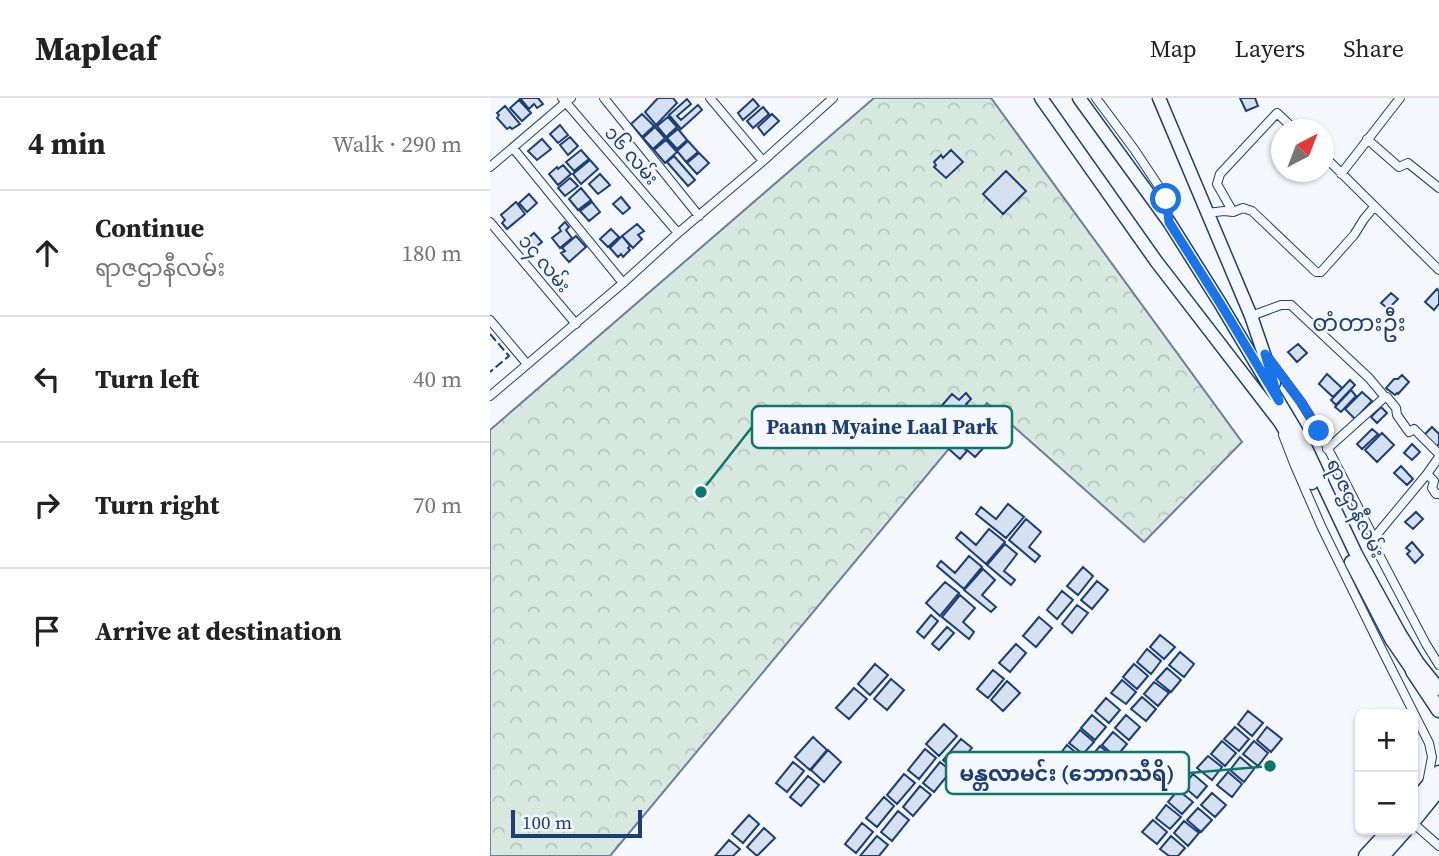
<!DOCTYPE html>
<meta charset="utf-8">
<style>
:root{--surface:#fff;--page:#f6f6f6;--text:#222;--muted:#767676;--line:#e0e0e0}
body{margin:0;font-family:"Source Serif 4","Noto Sans Myanmar",serif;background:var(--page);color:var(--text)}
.controls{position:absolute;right:21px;bottom:21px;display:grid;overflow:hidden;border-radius:10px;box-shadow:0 2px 5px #0004}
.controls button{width:63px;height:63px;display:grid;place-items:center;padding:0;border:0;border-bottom:2px solid var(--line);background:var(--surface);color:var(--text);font:35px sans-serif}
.compass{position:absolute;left:781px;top:21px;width:63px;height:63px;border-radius:50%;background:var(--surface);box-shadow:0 2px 5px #0004;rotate:42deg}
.scale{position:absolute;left:21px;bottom:18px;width:131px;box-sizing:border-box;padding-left:7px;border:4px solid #1d3f73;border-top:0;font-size:19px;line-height:24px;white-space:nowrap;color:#1d3f73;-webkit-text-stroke:5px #f4f7fb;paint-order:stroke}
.stop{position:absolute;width:21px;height:21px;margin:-16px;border:5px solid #1a73e8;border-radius:50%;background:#fff}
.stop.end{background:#1a73e8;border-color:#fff;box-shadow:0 2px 7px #0008}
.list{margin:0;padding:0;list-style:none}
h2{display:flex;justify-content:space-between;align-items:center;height:91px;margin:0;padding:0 28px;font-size:30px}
h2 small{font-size:23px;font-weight:400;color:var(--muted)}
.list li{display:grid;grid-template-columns:46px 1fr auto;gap:21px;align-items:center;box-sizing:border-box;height:126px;padding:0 28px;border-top:2px solid var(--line)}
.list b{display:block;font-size:26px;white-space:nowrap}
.list p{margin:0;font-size:23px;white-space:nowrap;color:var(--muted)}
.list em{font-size:23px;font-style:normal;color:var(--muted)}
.icon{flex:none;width:38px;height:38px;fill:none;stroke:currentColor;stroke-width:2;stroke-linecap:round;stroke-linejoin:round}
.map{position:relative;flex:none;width:949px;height:758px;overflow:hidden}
header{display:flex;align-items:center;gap:42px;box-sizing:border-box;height:98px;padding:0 35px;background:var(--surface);border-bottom:2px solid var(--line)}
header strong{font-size:33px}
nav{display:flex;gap:38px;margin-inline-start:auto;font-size:24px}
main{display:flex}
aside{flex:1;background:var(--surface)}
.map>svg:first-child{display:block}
.forest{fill:url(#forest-crowns);stroke:#687fa3;stroke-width:2}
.building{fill:#d5e0f0;stroke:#1d3f73;stroke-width:2}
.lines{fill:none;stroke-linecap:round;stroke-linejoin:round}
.street-casing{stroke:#1d3f73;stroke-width:10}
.primary-casing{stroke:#1d3f73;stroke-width:15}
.highway-casing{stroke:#1d3f73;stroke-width:17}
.street{stroke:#f4f7fb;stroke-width:8}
.primary{stroke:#f4f7fb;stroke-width:12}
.highway{stroke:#f4f7fb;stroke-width:14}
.fence{stroke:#1d3f73;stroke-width:2;stroke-dasharray:9 3.5;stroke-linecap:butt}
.route{stroke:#1a73e8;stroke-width:9}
.labels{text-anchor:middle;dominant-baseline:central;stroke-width:5;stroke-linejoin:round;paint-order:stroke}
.street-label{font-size:19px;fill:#1d3f73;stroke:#f4f7fb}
.quarter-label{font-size:23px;fill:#1d3f73;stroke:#f4f7fb}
.leader{fill:none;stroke:#0f766e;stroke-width:2.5}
.callout-dot{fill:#0f766e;stroke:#f4f7fb;stroke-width:2.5}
.callout{fill:#f4f7fb;stroke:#0f766e;stroke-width:2.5}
.callout-label{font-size:21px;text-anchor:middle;font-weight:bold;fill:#1d3f73}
</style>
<header>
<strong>Mapleaf</strong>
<nav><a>Map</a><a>Layers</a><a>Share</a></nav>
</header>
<main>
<aside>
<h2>4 min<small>Walk · 290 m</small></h2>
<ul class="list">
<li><svg class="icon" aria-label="ahead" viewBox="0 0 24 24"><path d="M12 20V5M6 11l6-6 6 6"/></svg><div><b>Continue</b><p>ရာဇဌာနီလမ်း</p></div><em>180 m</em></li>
<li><svg class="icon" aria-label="left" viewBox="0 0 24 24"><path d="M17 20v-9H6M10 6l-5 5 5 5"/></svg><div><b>Turn left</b></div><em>40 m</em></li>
<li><svg class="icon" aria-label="right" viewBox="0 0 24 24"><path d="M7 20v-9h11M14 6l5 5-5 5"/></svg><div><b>Turn right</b></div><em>70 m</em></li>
<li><svg class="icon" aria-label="arrive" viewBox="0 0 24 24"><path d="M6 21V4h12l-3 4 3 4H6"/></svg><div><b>Arrive at destination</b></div></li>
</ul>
</aside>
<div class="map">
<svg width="949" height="758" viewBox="0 0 949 758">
<defs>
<pattern id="forest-crowns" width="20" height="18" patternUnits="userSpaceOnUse" patternTransform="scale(1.75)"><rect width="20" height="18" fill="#d7e8df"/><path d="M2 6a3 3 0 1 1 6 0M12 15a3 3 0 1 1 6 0" fill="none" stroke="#b8c8c3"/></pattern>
</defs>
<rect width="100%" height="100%" fill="#f4f7fb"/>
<path class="forest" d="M384 0H501L752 344 654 444 497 305 120 758H0V332Z"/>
<path class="building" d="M30 0H48L53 6 47 10 44 6 39 11Z
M168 0H183L187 5 166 27 155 14Z
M750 0H765L768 8 756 13Z
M197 1 201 6 187 18 191 22 208 7 212 12 191 31 179 17Z
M263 1 269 8 253 22 248 15Z
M29 2 41 15 32 23 20 10Z
M15 8 30 26 22 31 20 29 17 31 7 20 9 17 7 15Z
M273 9 279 16 263 30 257 23Z
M152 16 164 28 152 39 141 26Z
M282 16 289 23 274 37 268 29Z
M178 19 187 29 176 39 167 28Z
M70 27 78 37 68 45 60 36Z
M165 29 175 40 163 51 153 40Z
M188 31 197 42 187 51 177 40Z
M80 39 88 48 78 57 70 47Z
M52 41 61 51 47 62 38 53Z
M176 42 187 54 175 65 164 52Z
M198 43 208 54 196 64 187 53Z
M91 52 99 61 84 73 76 64Z
M461 52 473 64 456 80 444 69 446 67 444 64 451 57 453 60Z
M209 55 219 65 207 76 197 65Z
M184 58 205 82 198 88 177 64Z
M100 62 108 71 91 86 83 76Z
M73 67 81 76 68 87 59 76 67 69 68 71Z
M516 73 536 93 513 116 493 96Z
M110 76 120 87 108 96 99 86Z
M80 80 88 88 75 98 68 90Z
M91 90 101 102 88 112 79 101Z
M39 96 47 105 37 114 29 105Z
M131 99 140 110 133 116 123 106Z
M26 104 35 116 17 131 12 125 15 122 11 117Z
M102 104 110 114 99 123 90 113Z
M75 124 79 129 76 132 82 140 70 150 62 140 71 133 69 130Z
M147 126 154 133 148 137 152 141 143 150 132 138Z
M121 131 129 139 118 149 110 141Z
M44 135 52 144 43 151 36 142Z
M86 138 96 149 79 164 71 155 75 153 72 150Z
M132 138 140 148 138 150 140 152 133 159 131 156 128 159 120 150Z
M947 191 949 193V206L944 212 935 204Z
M901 195 908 201 898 211 891 205Z
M808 246 817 255 807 264 798 254Z
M837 276 852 290 843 299 829 286Z
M912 277 919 284 908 296 907 295 905 297 896 290 904 281H908Z
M860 282 865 287 846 307 841 302Z
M861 292 866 298 851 314 845 309Z
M872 294 882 303 865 321 855 311Z
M476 295 481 301 476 306 493 321 499 315 507 322 501 328 508 334 485 359 441 320 462 296 469 302Z
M891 309 897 315 887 325 881 319Z
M448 327 477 353 470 361 441 335Z
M942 329 949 336V346L944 351 932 339Z
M882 331 888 336 872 351 867 346Z
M892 335 904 347 887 364 875 352Z
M922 346 930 354 922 362 914 355Z
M911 368 923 381 917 387 904 375Z
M518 406 534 419 516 440 486 416 491 409 506 421Z
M926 414 933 421 923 431 915 424Z
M536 421 551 434 539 449 550 458 545 464 519 442Z
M499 431 515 444 496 466 466 440 471 434 486 447Z
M922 444 933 457 925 465 917 456 920 453 916 450Z
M515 446 527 456 514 473 525 482 521 487 497 467Z
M479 458 492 469 474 491 447 468 451 463 465 475Z
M593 469 603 478 588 497 577 488Z
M493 471 505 482 492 497 506 509 501 514 474 492Z
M607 483 618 492 602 511 591 502Z
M455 484 469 495 450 518 436 505Z
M572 493 583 502 567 521 557 512Z
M470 497 485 510 473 524 484 534 479 541 452 519Z
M587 507 598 515 582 535 572 526Z
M441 517 448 523 434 540 427 534Z
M549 519 562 530 546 549 533 538Z
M457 529 464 535 449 552 442 546Z
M670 537 685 549 674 561 660 549Z
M526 546 536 555 520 574 509 565Z
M657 551 671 563 661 576 647 564Z
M690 554 704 566 694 579 679 567Z
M385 566 398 577 380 597 368 586Z
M644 566 658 578 647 591 633 579Z
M677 570 691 582 681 594 666 582Z
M503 572 514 581 498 600 487 591Z
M401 581 414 592 397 612 384 601Z
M632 582 646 594 636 606 621 595Z
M517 583 530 595 513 613 501 602Z
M664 584 679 595 668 608 654 596Z
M364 590 377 601 359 621 346 610Z
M652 599 666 611 656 623 641 611Z
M616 600 630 612 619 625 605 613Z
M758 613 773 625 762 638 748 626Z
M602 617 616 629 605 642 591 630Z
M636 617 650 629 639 642 625 630Z
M454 626 467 638 449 658 436 646Z
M745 629 759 641 749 653 734 641Z
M777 629 792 641 781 654 767 642Z
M590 632 604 644 593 656 579 645Z
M623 634 637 646 626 659 612 647Z
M323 639 337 652 320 672 305 659Z
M471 641 482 650 464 671 453 662Z
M732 643 746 655 735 668 721 656Z
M764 643 778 655 768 668 753 656Z
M577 647 591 659 581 671 567 660Z
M610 648 624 660 614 672 600 660Z
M435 651 446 660 429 681 418 672Z
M338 652 351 664 334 684 321 672Z
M718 658 732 669 722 682 707 670Z
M750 659 764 671 754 684 740 672Z
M303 664 314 673 297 694 286 685Z
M450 664 461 673 444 694 433 685Z
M738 674 752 686 742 699 727 687Z
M414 676 425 685 407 706 397 697Z
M703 676 717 688 707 700 693 688Z
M318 678 329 687 311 708 300 699Z
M430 688 441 697 423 718 413 709Z
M688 692 703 704 692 716 678 704Z
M722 695 736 707 725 719 711 707Z
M394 699 404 708 387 729 376 720Z
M676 707 691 719 680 731 666 720Z
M708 710 722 722 711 734 697 722Z
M408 713 419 722 402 743 391 734Z
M259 717 269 726 253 745 242 736Z
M663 722 677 734 667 746 652 734Z
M694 723 709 735 698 748 684 735Z
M372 725 383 734 366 755 355 746Z
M274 730 285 740 267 758 257 749Z
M387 738 398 747 389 758H370Z
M681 738 695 750 688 758H679L670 751Z
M239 742 250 751 243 758H225Z"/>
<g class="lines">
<g class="street-casing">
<path id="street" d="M72 0 188 135
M114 0 209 118
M220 0 273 63
M606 0 644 51 672 93 676 101 678 121
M877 41 909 69 918 65 949 90
M23 50 133 185
M834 58 949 172
M0 69 81 0
M851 76 910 0
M743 114 727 86 730 76 787 15 805 32
M717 115 734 113 743 114 753 110 762 113 826 174H831L864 137 874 121 884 109
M0 124 86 226
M761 218 791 207H801L879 280 895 299H897L906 310 907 317 919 334 924 331 949 356
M0 222 37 266
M779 261 811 304 829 333 884 440 885 449 936 546 949 567
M0 298 133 185 188 135 273 63 343 0
M793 337 805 368 832 430 893 554 939 645 942 659 937 685
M837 351 895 299
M937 376 944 383 942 390 946 396H949
M884 440 937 376 949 359
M923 725 949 748"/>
</g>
<g class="primary-casing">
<path id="primary" d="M551 0 666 163 790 324 806 351 822 385
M589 0 679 124 730 205 814 346 866 456 910 536 928 565 949 591
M669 0 761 218 784 285
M861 464 901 541 923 573"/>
</g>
<g class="highway-casing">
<path id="highway" d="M923 573 949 612
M923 706 949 675
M923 723 949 691
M876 758 900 732
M892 758 915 732"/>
</g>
<use href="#street" class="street"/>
<use href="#primary" class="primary"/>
<use href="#highway" class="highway"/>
<path class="fence" d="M0 236 19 258 0 274"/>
</g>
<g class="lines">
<path class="route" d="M676 101 679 124 730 205 789 303 775 256 811 304 829 333"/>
</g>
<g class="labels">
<g class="street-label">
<text transform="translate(142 57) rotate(49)">၁၆ လမ်း</text>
<text transform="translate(55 165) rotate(50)">၁၄ လမ်း</text>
<text transform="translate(866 410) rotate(64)">ရာဇဌာနီလမ်း</text>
</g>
<g class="quarter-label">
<text x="869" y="225">တံတားဦး</text>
</g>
</g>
<path class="leader" d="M211 394L262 329M780 668L699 675"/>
<g class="callout-dot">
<circle cx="211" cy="394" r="7"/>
<circle cx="780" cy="668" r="7"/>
</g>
<g class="callout">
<rect x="262" y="308" width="260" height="42" rx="7"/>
<rect x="456" y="654" width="243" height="42" rx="7"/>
</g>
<g class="callout-label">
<text x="392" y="336">Paann Myaine Laal Park</text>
<text x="577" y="683">မန္တလာမင်း (ဘောဂသီရိ)</text>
</g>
</svg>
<div class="controls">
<button>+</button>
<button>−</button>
</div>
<svg class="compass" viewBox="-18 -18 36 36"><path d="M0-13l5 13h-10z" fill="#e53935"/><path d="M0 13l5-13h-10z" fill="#767676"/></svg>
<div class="scale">100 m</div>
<div class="stop" style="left:676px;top:101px"></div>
<div class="stop end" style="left:829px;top:333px"></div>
</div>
</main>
